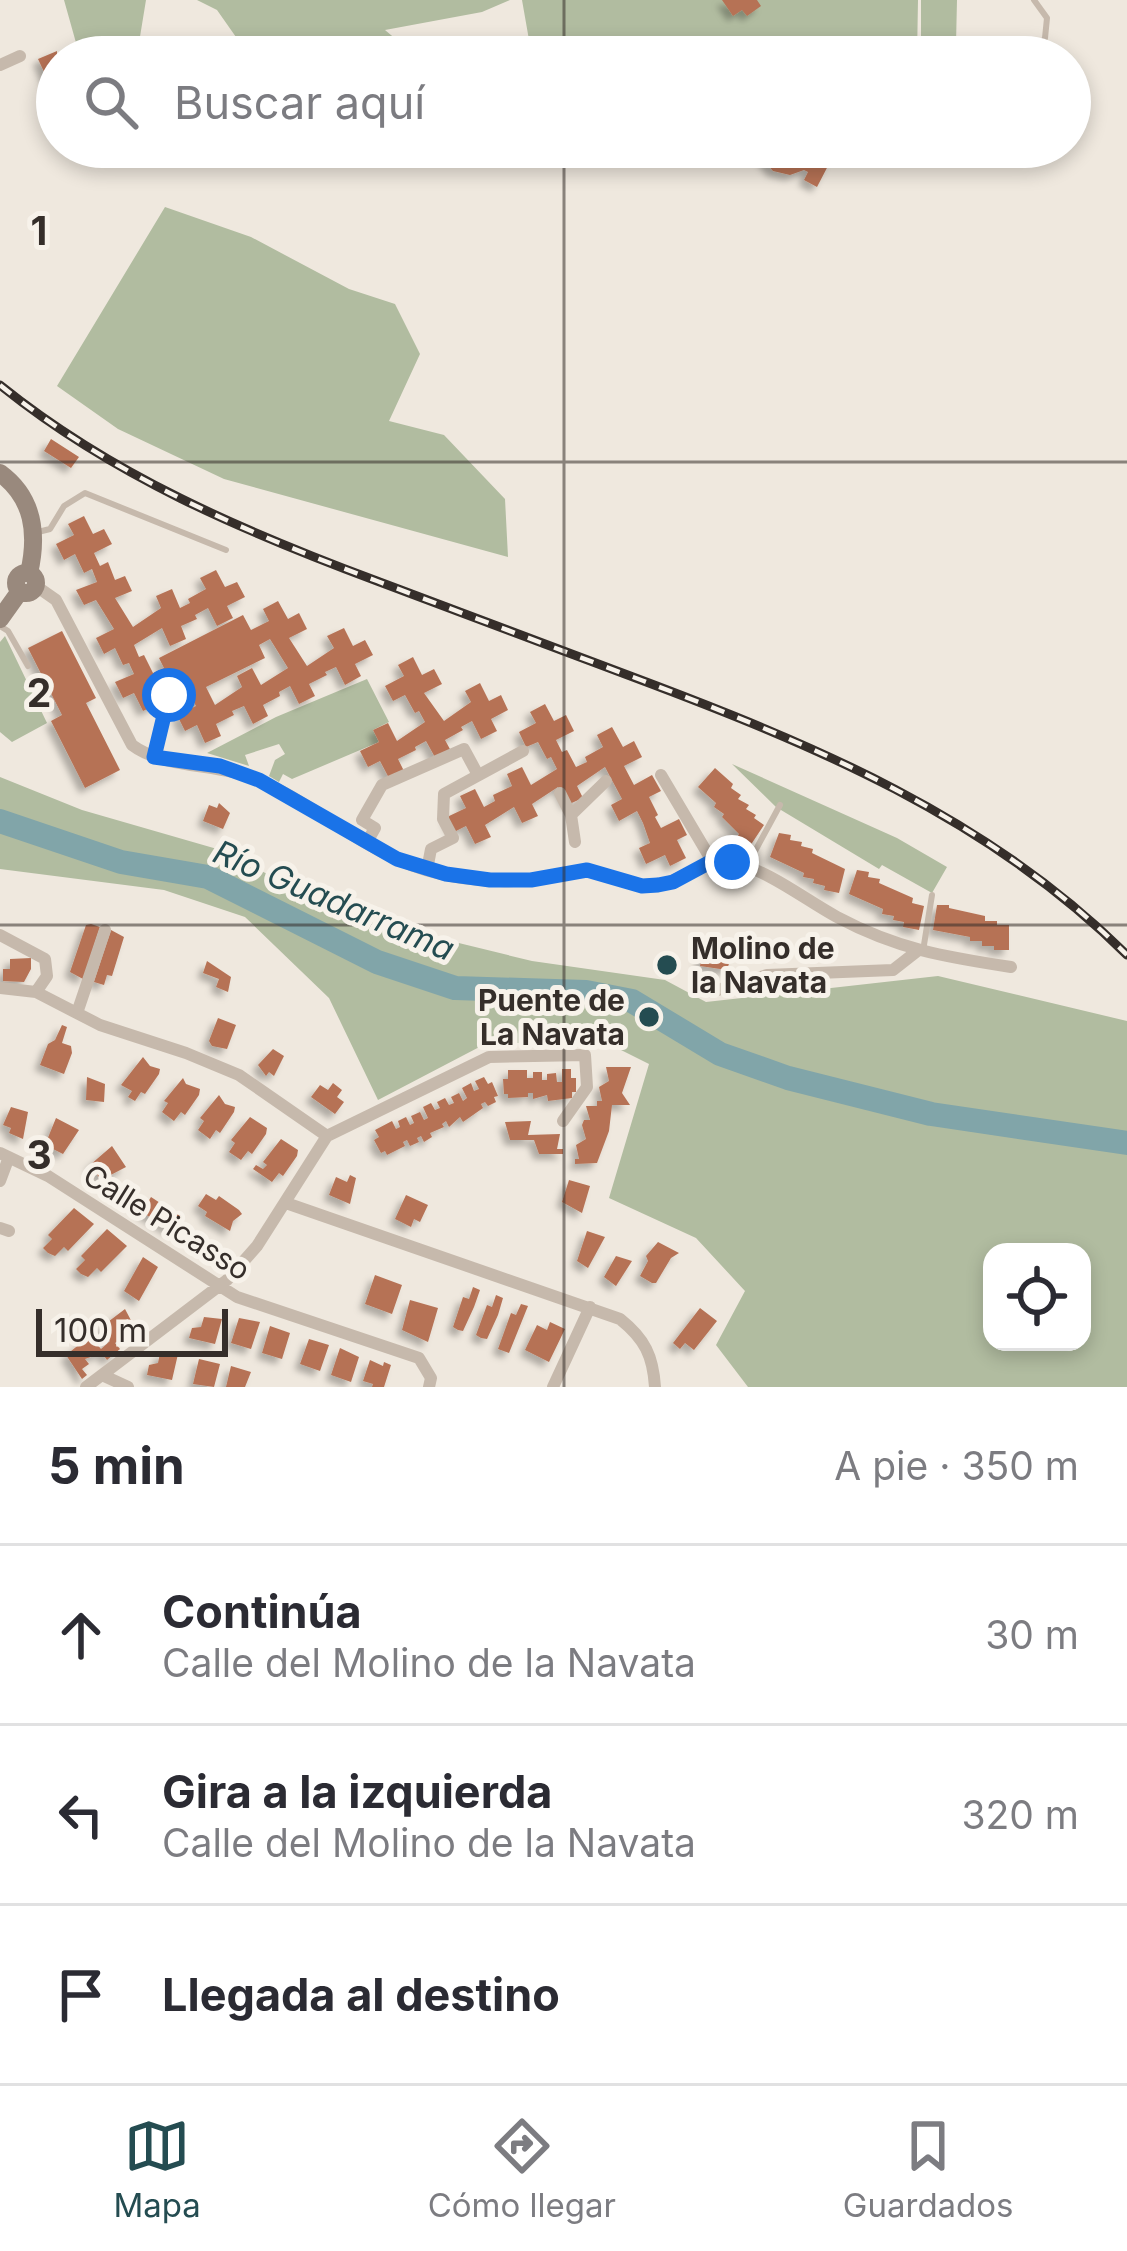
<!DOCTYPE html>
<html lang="es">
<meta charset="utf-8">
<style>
:root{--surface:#fff;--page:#f7f7f7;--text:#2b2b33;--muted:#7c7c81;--line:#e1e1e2;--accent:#244c51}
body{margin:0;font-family:Inter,sans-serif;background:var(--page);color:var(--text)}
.controls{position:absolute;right:36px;bottom:36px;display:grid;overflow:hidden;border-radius:24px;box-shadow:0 6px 18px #0003}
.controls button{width:108px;height:108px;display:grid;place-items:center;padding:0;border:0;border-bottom:3px solid var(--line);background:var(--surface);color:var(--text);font:60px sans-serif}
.scale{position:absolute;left:36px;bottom:30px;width:192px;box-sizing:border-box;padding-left:12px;border:6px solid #352e2a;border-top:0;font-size:33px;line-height:42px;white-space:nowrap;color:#352e2a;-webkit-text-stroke:9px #f7f2ea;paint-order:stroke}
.stop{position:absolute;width:36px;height:36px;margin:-27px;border:9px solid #1a73e8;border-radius:50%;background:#fff}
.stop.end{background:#1a73e8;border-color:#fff;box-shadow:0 3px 12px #0008}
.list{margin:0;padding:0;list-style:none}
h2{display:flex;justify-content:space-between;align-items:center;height:156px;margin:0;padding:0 48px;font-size:51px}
h2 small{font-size:39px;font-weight:400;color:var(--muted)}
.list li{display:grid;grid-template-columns:78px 1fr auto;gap:36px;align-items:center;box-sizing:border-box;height:180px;padding:0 48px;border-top:3px solid var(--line)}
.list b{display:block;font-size:45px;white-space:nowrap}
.list p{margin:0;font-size:39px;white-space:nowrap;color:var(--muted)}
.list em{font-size:39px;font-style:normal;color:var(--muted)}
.icon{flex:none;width:66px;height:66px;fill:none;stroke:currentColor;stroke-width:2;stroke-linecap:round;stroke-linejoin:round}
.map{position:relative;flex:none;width:1127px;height:1387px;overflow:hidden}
.search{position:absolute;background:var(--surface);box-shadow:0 6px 18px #0003;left:36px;right:36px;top:36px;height:132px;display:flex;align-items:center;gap:30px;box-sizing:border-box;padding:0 42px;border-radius:66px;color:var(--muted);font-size:45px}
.sheet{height:696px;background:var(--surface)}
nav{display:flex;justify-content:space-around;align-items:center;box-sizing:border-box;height:168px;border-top:3px solid var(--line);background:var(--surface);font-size:33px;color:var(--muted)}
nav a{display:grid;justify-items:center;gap:6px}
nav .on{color:var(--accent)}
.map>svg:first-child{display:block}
.green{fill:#b1bca0;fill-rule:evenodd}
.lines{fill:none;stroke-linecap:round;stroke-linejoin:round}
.river{stroke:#81a5a9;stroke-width:24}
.building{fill:#b67255;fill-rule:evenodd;filter:url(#shadow)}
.lane{stroke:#c6b9ac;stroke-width:6}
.street{stroke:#c6b9ac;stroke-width:12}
.secondary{stroke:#99897d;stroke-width:18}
.rail-casing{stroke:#352e2a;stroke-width:9}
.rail{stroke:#f7f2ea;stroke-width:4.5;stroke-dasharray:14;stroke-linecap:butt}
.route{stroke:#1a73e8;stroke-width:15}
.grid{fill:none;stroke:#352e2a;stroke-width:3;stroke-opacity:0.55}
.poi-dot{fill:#244c51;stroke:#f7f2ea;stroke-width:4.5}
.labels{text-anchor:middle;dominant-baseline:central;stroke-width:10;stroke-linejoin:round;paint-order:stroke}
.poi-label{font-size:30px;font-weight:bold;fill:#352e2a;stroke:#f7f2ea;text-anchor:start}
.street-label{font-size:30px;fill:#352e2a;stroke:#f7f2ea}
.water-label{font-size:33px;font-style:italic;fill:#244c51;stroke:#f7f2ea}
.grid-label{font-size:39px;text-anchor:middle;font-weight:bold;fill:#352e2a;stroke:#f7f2ea;stroke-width:10;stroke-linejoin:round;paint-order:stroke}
</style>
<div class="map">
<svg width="1127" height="1387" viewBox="0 0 1127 1387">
<defs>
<filter id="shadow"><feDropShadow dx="-5.5" dy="5.5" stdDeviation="3" flood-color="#0004"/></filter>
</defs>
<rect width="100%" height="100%" fill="#efe8de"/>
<path class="green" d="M64 0H146L137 55 80 57Z
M197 0H510L482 12 385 30 417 57H250L217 10Z
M522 0H918L917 57H532Z
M921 0H957L956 44 921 43Z
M165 207 251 237 349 289 395 304 420 354 389 421 444 435 505 499 508 557 224 479 118 429 57 386Z
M5 636 47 723 12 742 0 732V642Z
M367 679 389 722 373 730 379 742 292 779 283 774 279 782 269 776 275 760 285 754 279 744 245 755 249 766 207 753 276 717Z
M732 764 897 838 947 867 932 893 882 865 879 869 776 807Z
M0 777 82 810 224 851 344 915 532 961 665 980 706 1002 938 976 1127 1021V1387H748L716 1345 745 1291 696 1238 609 1198 649 1064 607 1043H487L378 1100 329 998 245 917 164 890 0 869ZM992 1252H1082V1342H992Z"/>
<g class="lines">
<path class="river" d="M0 821 121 862 208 877 377 962 455 988 586 992 632 1001 720 1054 788 1078 931 1114 1127 1143"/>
</g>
<path class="building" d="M722 0H757L761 6 747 16 742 10 733 16Z
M57 51V89L53 91 38 59Z
M763 147H813V153L830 162 817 187 804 180 808 172 804 170 790 175 773 171 765 162Z
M51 439 79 457 71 468 44 451Z
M84 516 93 534 104 529 112 544 94 553 100 566 108 562 115 580 125 576 132 591 115 598 133 627 161 608 156 596 172 589 180 608 190 603 188 599 206 589 200 578 216 570 225 587 237 582 245 597 227 606 233 618 217 626 208 608 195 615 197 619 181 626 186 639 170 646 162 628 134 645 139 657 144 655 153 673 164 668 159 658 243 615 251 630 269 621 263 609 278 601 288 619 299 613 307 629 289 638 307 666 334 648 327 636 344 628 353 646 365 640 373 655 355 664 361 676 345 685 336 667 325 672 327 675 309 684 315 696 299 704 290 686 279 692 280 696 263 705 268 716 253 724 244 706 232 711 234 715 216 724 221 736 205 743 197 725 185 731 177 715 196 706 190 695 181 700 172 683 153 692 158 704 143 711 134 693 123 698 115 682 134 674 129 663 123 665 115 648 104 654 96 638 114 629 96 600 84 605 76 590 97 582 92 569 84 573 75 554 64 560 56 544 74 535 68 524ZM270 639 288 668 261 685 252 668 237 676 242 687 215 705 206 687 265 658 259 645Z
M62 631 96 698 86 703 120 770 85 788 51 721 62 715 28 648Z
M413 657 422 675 434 669 442 684 424 693 444 721 471 702 465 691 480 683 489 701 501 695 508 710 491 719 497 731 481 739 472 721 461 727 463 730 445 740 451 751 436 759 426 741 415 747 416 750 398 759 404 771 389 778 380 761 368 767 360 751 379 742 373 730 388 723 397 741 425 722 419 711 415 713 405 695 393 701 385 686 404 676 398 665Z
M545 704 554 721 566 715 574 731 556 740 562 752 567 750 576 767 587 762 585 757 603 747 597 735 612 727 623 747 634 741 642 757 624 766 634 785 652 775 661 791 649 797 658 815 655 817 661 828 679 819 687 835 677 840 686 858 670 866 665 855 646 864 639 848 650 843 643 823 637 811 619 821 611 805 622 799 605 767 577 786 583 798 567 805 558 787 532 804 538 816 522 823 514 807 485 825 491 837 475 844 466 826 454 832 447 817 466 808 460 796 475 789 484 807 495 801 493 795 512 786 507 774 522 767 531 785 557 769 551 757 547 759 538 742 526 747 519 732 536 723 530 712Z
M715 768 733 784 731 788 741 795 738 799 749 805 746 809 756 815 754 818 764 825 750 846 737 837 739 834 722 817 724 814 714 807 716 803 698 787Z
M219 803 230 813 223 829 203 821 209 805 217 808Z
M779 833 791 835 790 840 802 842 801 846 813 849 812 853 845 869 839 893 824 890 825 886 813 883 814 879 803 877 804 873 770 857Z
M857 870 869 872 868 877 880 879 879 883 913 898 912 903 924 906 919 930 903 927 904 922 893 920 894 916 882 914 883 909 849 894Z
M937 905H949V908L985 916V921H997V925H1009V950H994V946H982V941H970V937L933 930Z
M91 924 100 927 83 979 70 972 86 925Z
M111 930 124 937 112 976 107 975 104 985 94 982Z
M705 942 725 947 723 954 731 957 727 970 700 966Z
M31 958V969L24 982 3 981V969H10V959Z
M207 961 231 977 228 992 216 987 219 979 203 973Z
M218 1018 236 1025 227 1049 212 1046 209 1041Z
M62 1025 67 1027 62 1043 71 1046 72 1053 64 1074 40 1065 48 1044 55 1040Z
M273 1049 284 1056 274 1076 269 1072 266 1076 258 1065Z
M143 1057 150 1066 160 1069 159 1074 145 1094 141 1092 135 1101 128 1097 132 1091 121 1085Z
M606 1067H631L622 1093 630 1105H612L609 1131 597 1163 575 1164V1159H579L576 1145 586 1139 582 1125 584 1120H590L586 1106H597V1101H602L599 1087 609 1081Z
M562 1069H571V1078H576V1092H572V1098L548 1101 547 1095 533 1099V1093H528V1097L508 1098V1094H504L503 1079H508V1070H527V1078H533V1072H542V1080H547V1074L556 1073 557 1082H562Z
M87 1077 105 1084 104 1102 86 1100Z
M484 1077 488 1084 492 1082 498 1096 494 1097 496 1102 488 1106 485 1102 481 1104 483 1108 463 1122 460 1117 449 1127 446 1121 442 1124 444 1127 430 1133 432 1137 424 1142 421 1136 417 1138 419 1142 410 1146 407 1140 403 1142 405 1146 387 1155 385 1151 381 1153 374 1140 379 1137 375 1130 392 1121 396 1129 400 1127 398 1121 406 1117 410 1125 414 1123 411 1116 420 1112 424 1120 428 1118 423 1107 431 1103 435 1110 440 1108 437 1102 445 1098 449 1105 454 1103 451 1097 459 1093 463 1101 467 1098 462 1088 471 1083 474 1091 479 1089 475 1081Z
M183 1078 186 1084 200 1089 199 1095 185 1115 181 1112 174 1121 162 1112 168 1103 164 1101Z
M333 1083 342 1090 337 1097 344 1102 335 1114 311 1097 320 1085 328 1090Z
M219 1095 225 1104 235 1107 234 1112 220 1133 216 1130 210 1139 198 1130 204 1121 200 1118Z
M11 1107 28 1112 23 1139 9 1133 11 1128 3 1125Z
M250 1117 267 1128 266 1134 252 1154 248 1151 241 1160 229 1152 235 1143 231 1140Z
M56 1118 79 1130 63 1154 45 1145Z
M531 1121 528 1135 560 1134 557 1149H563V1154H539L534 1140H510L505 1122Z
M281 1139 298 1150 297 1156 283 1176 279 1173 272 1182 253 1169 256 1165 263 1169 267 1165 263 1162Z
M112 1146 126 1167 101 1180 90 1165Z
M350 1175 356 1178 350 1204 329 1195 336 1177 347 1182Z
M569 1180 590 1186 582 1213 562 1202Z
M206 1194 216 1200 219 1196 239 1210 242 1214 233 1221 230 1231 205 1216 207 1212 198 1206Z
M406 1195 428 1205 420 1222 414 1219 411 1227 395 1219Z
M151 1197 180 1216 170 1230 142 1212Z
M74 1208 94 1224 68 1251 64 1247 55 1256 48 1253 43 1248 52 1239 48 1235Z
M107 1229 127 1246 101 1272 97 1268 88 1277 81 1274 76 1269 85 1260 81 1256Z
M587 1231 605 1237 588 1268 577 1261Z
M658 1242 679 1253 671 1258 656 1283H652L640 1276 648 1261 646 1256Z
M616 1256 632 1261 616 1286 604 1277Z
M143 1257 158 1267 139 1301 124 1291Z
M375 1275 402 1285 392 1314 365 1304Z
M473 1287 480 1290 474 1307 463 1331 458 1330 453 1327 463 1297 469 1299Z
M496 1295 503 1298 498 1315 487 1339 481 1338 476 1335 487 1305 492 1307Z
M410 1300 438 1308 428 1342 402 1330Z
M521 1304 528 1306 509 1353 498 1349 511 1313 516 1315Z
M700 1308 717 1321 694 1350 685 1343 680 1349 673 1343Z
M125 1309 135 1328 128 1333 125 1329 120 1332 124 1337 115 1343 120 1349 107 1360 102 1353 85 1359 89 1364 82 1369 87 1375 82 1379 66 1355 90 1336 101 1349 110 1341 100 1328Z
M204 1317 222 1319 215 1344 189 1338 192 1328 201 1327Z
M239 1318 260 1322 251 1349 231 1343Z
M550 1322 565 1329 549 1362 525 1350 537 1325 547 1330Z
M270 1326 290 1333 282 1359 262 1353Z
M309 1339 329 1345 320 1371 300 1364Z
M340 1348 359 1357 351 1382 331 1375Z
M160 1353 178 1354 172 1380 147 1375 149 1365 158 1363Z
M199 1359 220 1364 214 1387 193 1384Z
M370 1360 383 1366 384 1362 391 1365 384 1387H372L373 1384 363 1381Z
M231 1366 251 1372 245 1387H226Z"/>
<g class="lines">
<path class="lane" d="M1034 0 1047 18 1045 38 1034 57
M38 532 50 529 64 506 85 493 226 550
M0 626 8 631 28 666
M748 864 780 805
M923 951 932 895"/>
<path class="street" d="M0 65 20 56
M36 586 56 600 132 745C162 768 217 764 254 778 304 798 347 837 397 859 437 878 487 884 531 880 549 878 568 870 585 871 605 871 626 885 647 886 679 887 701 856 732 862 770 871 804 899 837 917 897 949 945 957 1011 967
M155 757 169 695 174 688
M661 775 712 861
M560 793 571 815 575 842
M571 815 606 781
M367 842 375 828 362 820 382 785 464 749 478 775
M427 870 431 849 453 838 443 819 444 794 523 751
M0 935 45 959 47 976 36 992
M0 988 36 992 100 1025 186 1053 239 1075 327 1136
M711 992 767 975 893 970 916 952
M77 1013 105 930
M0 1153 48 1176 237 1297 419 1358 431 1378 429 1387
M0 1181 9 1157
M286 1203 620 1319C645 1339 653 1356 655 1387
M0 1228 9 1231
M102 1375 128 1387
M86 1387 227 1280 257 1246 327 1136 489 1057 585 1055 587 1087 563 1121
M553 1387 590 1307"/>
<path class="secondary" d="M0 473C34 498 38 534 29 573
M16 583a10 10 0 1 1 20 0a10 10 0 1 1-20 0Z
M0 619 20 591"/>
<g class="rail-casing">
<path id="rail" d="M0 385C113 476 243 531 377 581 462 613 547 645 633 677 812 744 989 817 1127 955"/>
</g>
<use href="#rail" class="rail"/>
</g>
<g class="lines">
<path class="route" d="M169 695 154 757 220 766 259 780 397 859 446 874 490 880H531L587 870 642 886 658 885 673 882 712 861 732 862"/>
</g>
<path class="grid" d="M564 0V57M564 147V1387M0 462H1127M0 925H1127"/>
<g class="poi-dot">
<circle cx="667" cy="965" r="12"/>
<circle cx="649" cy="1017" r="12"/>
</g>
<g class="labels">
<g class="poi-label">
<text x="691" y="948">Molino de<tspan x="691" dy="34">la Navata</tspan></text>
<text x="625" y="1000" text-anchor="end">Puente de<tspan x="625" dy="34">La Navata</tspan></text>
</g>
<g class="street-label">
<text transform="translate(167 1222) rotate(32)">Calle Picasso</text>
</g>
<g class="water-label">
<text transform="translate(334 900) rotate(23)">Río Guadarrama</text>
</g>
</g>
<g class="grid-label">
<text x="39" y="245">1</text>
<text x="39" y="707">2</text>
<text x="39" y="1169">3</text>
</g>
</svg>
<div class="controls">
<button><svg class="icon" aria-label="locate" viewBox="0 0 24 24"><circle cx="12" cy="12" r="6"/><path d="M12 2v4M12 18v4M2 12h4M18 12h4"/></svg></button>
</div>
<div class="scale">100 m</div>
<div class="stop" style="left:169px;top:695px"></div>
<div class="stop end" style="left:732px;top:862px"></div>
<div class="search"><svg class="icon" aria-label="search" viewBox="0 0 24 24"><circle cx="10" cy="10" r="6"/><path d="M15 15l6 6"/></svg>Buscar aquí</div>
</div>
<section class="sheet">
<h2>5 min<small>A pie · 350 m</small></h2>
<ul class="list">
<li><svg class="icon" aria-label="ahead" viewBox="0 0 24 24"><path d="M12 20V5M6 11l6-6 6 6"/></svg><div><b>Continúa</b><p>Calle del Molino de la Navata</p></div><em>30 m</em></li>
<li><svg class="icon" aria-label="left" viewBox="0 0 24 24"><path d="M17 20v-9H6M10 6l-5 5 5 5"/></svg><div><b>Gira a la izquierda</b><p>Calle del Molino de la Navata</p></div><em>320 m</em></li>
<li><svg class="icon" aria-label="arrive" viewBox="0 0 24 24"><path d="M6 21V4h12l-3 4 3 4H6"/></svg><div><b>Llegada al destino</b></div></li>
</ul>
</section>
<nav>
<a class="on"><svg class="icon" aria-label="map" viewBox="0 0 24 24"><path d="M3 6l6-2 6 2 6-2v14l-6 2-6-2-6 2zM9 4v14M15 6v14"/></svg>Mapa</a>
<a><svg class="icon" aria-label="directions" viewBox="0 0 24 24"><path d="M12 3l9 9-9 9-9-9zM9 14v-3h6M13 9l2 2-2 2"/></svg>Cómo llegar</a>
<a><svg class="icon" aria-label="saved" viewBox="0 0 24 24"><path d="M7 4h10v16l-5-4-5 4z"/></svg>Guardados</a>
</nav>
